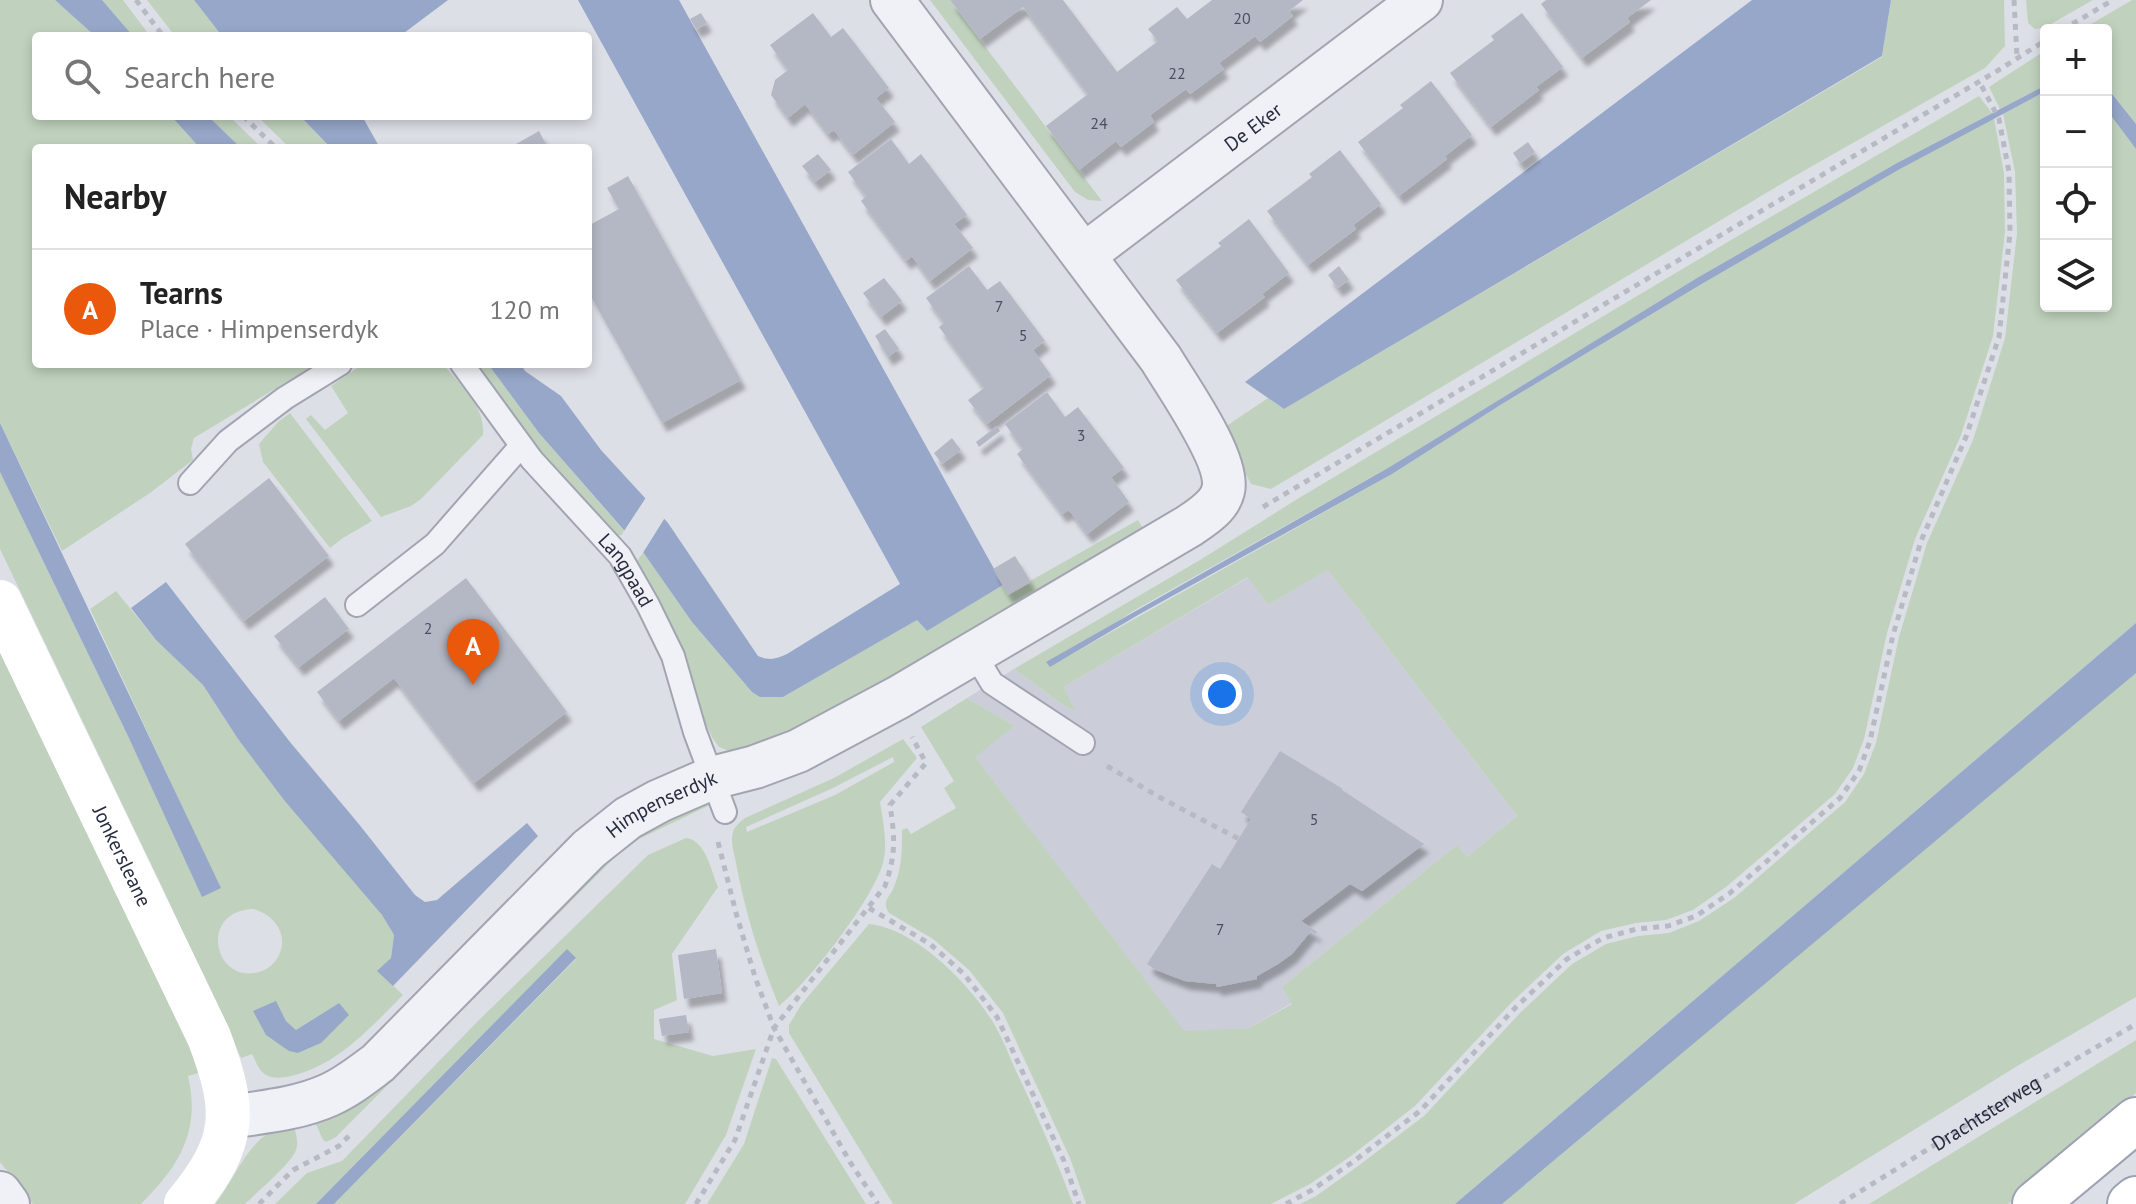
<!DOCTYPE html>
<meta charset="utf-8">
<style>
:root{--surface:#fff;--page:#f6f6f6;--text:#222;--muted:#767676;--line:#e0e0e0;--accent:#ea580c}
body{margin:0;font-family:"PT Sans",sans-serif;background:var(--page);color:var(--text)}
.controls{position:absolute;right:24px;top:24px;display:grid;overflow:hidden;border-radius:8px;box-shadow:0 4px 12px #0003}
.controls button{width:72px;height:72px;display:grid;place-items:center;padding:0;border:0;border-bottom:2px solid var(--line);background:var(--surface);color:var(--text);font:40px sans-serif}
.you{position:absolute;left:1222px;top:694px;width:28px;height:28px;margin:-20px;border:6px solid #fff;border-radius:50%;background:#1a73e8;box-shadow:0 0 0 12px #1a73e833}
.badge{display:grid;place-items:center;width:52px;height:52px;border-radius:50%;background:var(--accent);color:#fff;font-size:26px;font-weight:700}
.pin{position:absolute;translate:-50% -66px;filter:drop-shadow(0 2px 4px #0008)}
.pin::after{content:'';position:absolute;top:42px;width:28px;height:24px;background:inherit;clip-path:polygon(0 0,100% 0,50% 100%)}
.list{margin:0;padding:0;list-style:none}
h2{display:flex;justify-content:space-between;align-items:center;height:104px;margin:0;padding:0 32px;font-size:34px}
h2 small{font-size:26px;font-weight:400;color:var(--muted)}
.list li{display:grid;grid-template-columns:52px 1fr auto;gap:24px;align-items:center;box-sizing:border-box;height:120px;padding:0 32px;border-top:2px solid var(--line)}
.list b{display:block;font-size:30px;white-space:nowrap}
.list p{margin:0;font-size:26px;white-space:nowrap;color:var(--muted)}
.list em{font-size:26px;font-style:normal;color:var(--muted)}
.icon{flex:none;width:44px;height:44px;fill:none;stroke:currentColor;stroke-width:2;stroke-linecap:round;stroke-linejoin:round}
.map{position:relative;flex:none;width:2136px;height:1204px;overflow:hidden}
.search{position:absolute;background:var(--surface);box-shadow:0 4px 12px #0003;left:32px;top:32px;width:560px;height:88px;display:flex;align-items:center;gap:20px;box-sizing:border-box;padding:0 28px;border-radius:8px;color:var(--muted);font-size:30px}
.panel{position:absolute;background:var(--surface);box-shadow:0 4px 12px #0003;left:32px;top:144px;width:560px;height:224px;border-radius:8px}
.map>svg:first-child{display:block}
.built{fill:#cbced9}
.green{fill:#c0d2bd;fill-rule:evenodd}
.water{fill:#96a7c9}
.pier{fill:#dddfe7}
.building{fill:#b4b8c4;filter:url(#shadow)}
.lines{fill:none;stroke-linecap:round;stroke-linejoin:round}
.lane-casing{stroke:#a2a5b1;stroke-width:26}
.street-casing{stroke:#a2a5b1;stroke-width:46}
.primary-casing{stroke:#9ca2b3;stroke-width:48}
.path{stroke:#b7bac2;stroke-width:5;stroke-dasharray:6 6;stroke-linecap:butt}
.lane{stroke:#f0f1f6;stroke-width:22}
.street{stroke:#f0f1f6;stroke-width:42}
.secondary{stroke:#fff;stroke-width:44}
.primary{stroke:#fff;stroke-width:44}
.labels{text-anchor:middle;dominant-baseline:central;stroke-width:6;stroke-linejoin:round;paint-order:stroke}
.number-label{font-size:16px;fill:#4a4e60}
.street-label{font-size:20px;fill:#262b3e;stroke:#eceff5}
</style>
<div class="map">
<svg width="2136" height="1204" viewBox="0 0 2136 1204">
<defs>
<filter id="shadow"><feDropShadow dx="5" dy="9" stdDeviation="2" flood-color="#0004"/></filter>
</defs>
<rect width="100%" height="100%" fill="#dddfe7"/>
<path class="built" d="M1328 570 1517 816 1467 857 1457 845 1282 987 1292 1003 1249 1028 1184 1032 974 756 1015 726 967 698 1014 669 1059 702 1074 710 1064 687 1249 577 1268 605Z"/>
<path class="green" d="M0 0H55L95 36H36V116H171L200 148H36V364H316L194 438 191 449 193 460 150 493 62 551 0 423Z
M102 0H123L150 36H133Z
M147 0H194L222 36H175Z
M930 0H950L1102 201 1088 200 1075 192Z
M1891 0H2004L2005 46 1985 68 1793 177 1271 489 1251 484 1222 429 1268 398 1284 409 1882 57Z
M2026 0H2093L2044 28 2035 29 2028 23Z
M2132 0H2136V124L2106 85V30H2081Z
M2046 50V85L2000 109 1989 87Z
M2046 91V306H2106V109L2136 149V623L1455 1204H1300L1316 1196 1358 1166 1424 1116 1521 1012 1572 964 1606 944 1638 936 1669 933 1699 921 1734 898 1845 802 1864 774 1876 743 1899 637 1927 543 1973 440 2005 338 2017 233 2015 172 2003 114Z
M1979 96 1992 113 1897 163 1697 278 1388 468 1135 610 1049 667 1392 474 1502 404 1700 285 1900 169 1994 118 2004 173 2005 232 1993 336 1961 435 1915 539 1887 633 1864 739 1853 768 1835 794 1726 887 1693 910 1666 920 1636 923 1601 931 1563 954 1511 1003 1415 1106 1351 1156 1310 1184 1271 1204H1086L1070 1158 1003 1013 969 970 933 939 889 913C882 902 888 899 893 889 902 870 902 851 902 830L907 828 911 834 956 808 944 788 954 781 921 727 967 698 1015 726 975 757 1184 1031 1249 1028 1292 1004 1282 987 1457 845 1467 857 1517 816 1328 570 1268 605 1248 577 1064 687 1075 711 1059 702 1014 669 1200 560 1299 498 1736 237Z
M208 116H229L262 148H241Z
M257 116H300L331 148H290Z
M363 364H443C459 384 486 406 483 435L421 499 411 506 381 517 306 419 311 415 325 430 348 413 331 386Z
M471 364H488L539 433 624 531 622 535 613 536 538 452Z
M290 413 372 521 343 538 330 548 263 462 259 444 278 422Z
M0 472 127 734 202 896 220 888 90 609 116 591 156 640 203 685 238 739 382 915 394 935 391 958 378 971 403 995C370 1028 338 1065 291 1076 283 1078 273 1079 266 1075 258 1070 256 1061 252 1054L241 1058 162 887 0 549ZM253 909C274 914 290 935 278 957 274 964 267 970 259 972 214 985 198 911 253 909ZM276 1002 286 1021 296 1030 339 1003 321 1043 298 1053Z
M1138 520 1145 532 891 682 758 748 732 752 719 747 713 739 704 720 680 653 636 563 643 552 692 622 752 692 783 697 917 620 927 631 1003 585 1009 593Z
M0 647 202 1072 188 1076C201 1132 179 1166 141 1204H33L0 1162Z
M2136 672V997L2019 1065 1794 1204H1502Z
M903 739 917 758 880 802C883 822 888 843 883 863 873 899 809 982 779 1006 760 960 745 912 736 863 734 853 730 842 733 832 735 826 740 822 745 818L834 778ZM893 757 894 762 835 795 747 832 746 827 833 788Z
M710 801V805L639 839 615 857 336 1137 326 1142 323 1140 314 1120 611 852 650 825Z
M686 838C706 840 711 871 718 887L672 954 677 1000 654 1010V1039L713 1056 756 1049 726 1135 685 1204H334L576 959 567 950 316 1204H275L307 1173 342 1161 478 1021 648 855Z
M869 924C916 929 967 982 991 1019 1001 1034 1008 1053 1015 1069 1036 1113 1056 1158 1073 1204H893L789 1033V1025L801 1005Z
M2136 1040V1093L2054 1167 2008 1204H1869Z
M772 1058 776 1059 866 1204H707L744 1144Z
M287 1126 295 1130C296 1136 299 1143 296 1150 291 1164 257 1192 245 1204H215C236 1178 250 1132 287 1126Z"/>
<path class="water" d="M55 0H102L133 36H95Z
M194 0H448L400 36H222Z
M578 0H679L1003 585 927 631 917 620 783 697H760L752 692 692 622 643 552 539 433 488 364H521L525 371 561 396 601 450 668 523 758 656C770 661 776 659 787 654L900 584Z
M1752 0H1891L1882 56 1284 409 1245 382Z
M2046 85V91L1900 169 1700 285 1502 404 1392 474 1138 615 1050 667 1046 662 1388 468 1697 278 1897 163Z
M2106 86 2136 124V149L2106 109Z
M171 116H208L241 148H200Z
M300 116H362L380 148H331Z
M0 423 221 888 202 897 127 734 0 472Z
M166 582 290 742 358 823 415 895 425 902 437 900 527 823 538 836 393 986 377 971 391 958 394 935 382 915 284 800 238 739 203 685 156 640 131 608Z
M2136 623V673L1502 1204H1455Z
M567 949 576 958 334 1204H316Z
M276 1001 286 1021 296 1030 339 1003 349 1015 321 1043 298 1053 289 1051 266 1035 253 1011Z"/>
<path class="pier" d="M647 496 666 516 641 556 622 534Z"/>
<path class="building" d="M950 0H1063L1117 72 1158 41 1148 29 1177 7 1187 19 1212 0H1303L1289 11 1293 16 1260 42 1255 36 1219 63 1224 69 1190 94 1186 89 1150 115 1154 122 1121 147 1116 141 1079 170 1046 126 1088 94 1023 7 980 39Z
M1546 0H1651L1627 18 1630 22 1582 58 1541 4Z
M701 13 707 23 696 29 690 19Z
M813 13 831 37 843 28 889 88 876 98 895 122 853 155 834 130 828 134 805 104 788 118 771 95 775 80 788 70 770 45Z
M1522 13 1563 67 1536 87 1539 90 1491 127 1450 73 1494 40 1491 36Z
M1431 81 1472 135 1445 156 1447 159 1399 196 1358 142 1403 108 1400 105Z
M539 131 548 148H509Z
M891 139 909 164 921 154 967 215 954 224 973 248 930 281 912 256 906 261 861 201 866 196 848 172Z
M1528 142 1535 152 1520 163 1513 153Z
M1340 150 1381 204 1353 225 1356 229 1308 265 1267 211 1312 177 1309 174Z
M818 154 831 170 815 182 802 166Z
M628 176 741 380 662 423 588 291V226L619 209 607 188Z
M1249 219 1289 273 1262 294 1265 297 1217 333 1176 280 1221 246 1218 243Z
M969 266 987 290 1000 281 1045 341 1033 350 1051 375 987 424 968 400 984 388 939 327 944 323 926 298Z
M1339 266 1349 280 1338 288 1328 275Z
M884 278 902 301 881 317 863 293Z
M885 329 899 349 888 357 875 336Z
M1047 392 1065 417 1078 407 1124 468 1111 477 1129 502 1087 534 1069 510 1062 514 1017 454 1023 449 1005 424Z
M997 426 1000 431 979 447 976 442Z
M952 438 961 450 942 464 934 453Z
M269 478 329 556 244 621 185 544Z
M1015 556 1031 582 1008 595 993 569Z
M466 578 567 712 474 783 394 678 339 721 317 692Z
M325 597 349 629 299 667 274 636Z
M1280 751 1343 789 1342 790 1424 844 1362 891 1350 884 1301 921 1317 932 1315 934 1311 931 1292 954 1278 964 1257 976V979L1217 987 1216 984 1185 981 1156 970 1147 964 1212 864 1220 869 1251 819 1241 812Z
M716 949 722 993 684 999 678 955Z
M686 1015 689 1032 662 1036 659 1019Z"/>
<g class="lines">
<g class="lane-casing">
<g id="lane">
<path id="s2" d="M462 364 532 460 620 556 648 605 673 656 695 732 725 812"/>
<path d="M190 483 228 441 285 398 340 364"/>
<path d="M357 605 435 544 521 446"/>
<path d="M974 653 992 683 1083 743"/>
</g>
</g>
<g class="street-casing">
<g id="street">
<path id="s3" d="M1084 255 1421 0"/>
<path id="s4" d="M229 1117C263 1112 298 1109 329 1095 347 1087 362 1075 378 1063L589 849 628 818 659 801 712 778 755 767 798 751 899 697 1189 526C1202 517 1219 507 1223 491 1231 461 1177 386 1161 359L892 0"/>
<path d="M0 1193 8 1204"/>
</g>
</g>
<g class="primary-casing">
<path id="primary" d="M2035 1204 2136 1120
M2130 1204 2136 1199"/>
</g>
<g class="path">
<path d="M136 0 163 36"/>
<path d="M2014 0 2017 57"/>
<path d="M2062 30 2113 0"/>
<path d="M243 116 276 148"/>
<path d="M1263 507 2002 68 2046 40"/>
<path d="M1107 766 1159 797 1239 839"/>
<path d="M718 842 736 913 755 977 774 1028 850 1162 878 1204"/>
<path d="M869 908 930 944 964 974 997 1017 1064 1161 1079 1204"/>
<path d="M259 1204 293 1170 339 1146 350 1135"/>
<path d="M696 1204 735 1140 774 1028 885 886C896 854 895 838 890 805L926 763 912 737"/>
<path d="M1286 1204 1312 1190 1354 1161 1420 1111 1516 1007 1567 959 1603 938 1637 929 1668 926 1696 916 1730 893 1840 798 1859 771 1870 741 1893 635 1921 541 1966 437 1999 337 2010 233 2009 172 1999 119 1979 81"/>
<path id="s1" d="M1840 1204 2031 1085 2136 1024"/>
</g>
<use href="#lane" class="lane"/>
<use href="#street" class="street"/>
<path class="secondary" id="s5" d="M0 602 209 1037C237 1111 237 1142 186 1204"/>
<use href="#primary" class="primary"/>
</g>
<g class="labels">
<g class="number-label">
<text x="1242" y="18">20</text>
<text x="1177" y="73">22</text>
<text x="1099" y="123">24</text>
<text x="999" y="306">7</text>
<text x="1023" y="335">5</text>
<text x="1081" y="435">3</text>
<text x="428" y="628">2</text>
<text x="1314" y="819">5</text>
<text x="1220" y="929">7</text>
</g>
<g class="street-label">
<text stroke="none"><textPath href="#s3" startOffset="212">De Eker</textPath></text>
<text stroke="none"><textPath href="#s2" startOffset="264">Langpaad</textPath></text>
<text stroke="none"><textPath href="#s4" startOffset="548">Himpenserdyk</textPath></text>
<text stroke="none"><textPath href="#s5" startOffset="282">Jonkersleane</textPath></text>
<text stroke="none"><textPath href="#s1" startOffset="172">Drachtsterweg</textPath></text>
</g>
</g>
</svg>
<div class="controls">
<button>+</button>
<button>−</button>
<button><svg class="icon" aria-label="locate" viewBox="0 0 24 24"><circle cx="12" cy="12" r="6"/><path d="M12 2v4M12 18v4M2 12h4M18 12h4"/></svg></button>
<button><svg class="icon" aria-label="layers" viewBox="0 0 24 24"><path d="M12 4l9 5-9 5-9-5zM3 14l9 5 9-5"/></svg></button>
</div>
<div class="you"></div>
<div class="pin badge" style="left:473px;top:685px">A</div>
<div class="search"><svg class="icon" aria-label="search" viewBox="0 0 24 24"><circle cx="10" cy="10" r="6"/><path d="M15 15l6 6"/></svg>Search here</div>
<section class="panel">
<h2>Nearby<small></small></h2>
<ul class="list">
<li><span class="badge">A</span><div><b>Tearns</b><p>Place · Himpenserdyk</p></div><em>120 m</em></li>
</ul>
</section>
</div>
